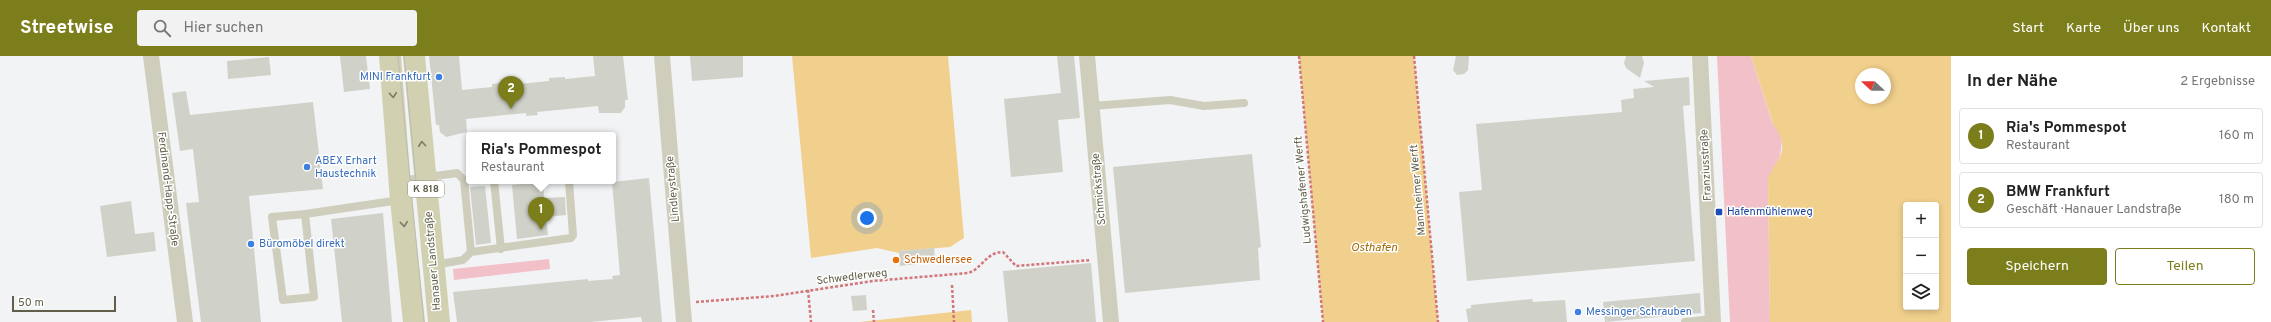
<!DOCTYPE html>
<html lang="de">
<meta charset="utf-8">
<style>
:root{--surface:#fff;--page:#f2f2f2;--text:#222;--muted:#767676;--line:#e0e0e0;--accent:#7c7e1b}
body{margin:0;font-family:Overpass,sans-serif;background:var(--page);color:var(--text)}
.controls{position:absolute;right:12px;bottom:12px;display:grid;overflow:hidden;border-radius:4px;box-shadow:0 2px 6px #0003}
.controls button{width:36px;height:36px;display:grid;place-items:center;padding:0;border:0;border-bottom:1px solid var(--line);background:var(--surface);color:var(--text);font:20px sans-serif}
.compass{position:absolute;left:1855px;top:12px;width:36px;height:36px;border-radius:50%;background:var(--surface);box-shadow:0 2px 6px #0003;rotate:292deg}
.scale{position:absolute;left:12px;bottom:10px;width:104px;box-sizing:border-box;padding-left:4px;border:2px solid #615f49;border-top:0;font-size:11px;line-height:14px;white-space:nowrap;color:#615f49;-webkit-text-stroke:3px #fff;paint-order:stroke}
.you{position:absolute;left:867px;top:162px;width:14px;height:14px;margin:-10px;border:3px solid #fff;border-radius:50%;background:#1a73e8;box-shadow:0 0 0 6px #1a73e833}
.badge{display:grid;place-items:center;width:26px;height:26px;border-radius:50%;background:var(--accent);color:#fff;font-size:13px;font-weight:700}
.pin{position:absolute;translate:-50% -33px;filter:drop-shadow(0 1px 2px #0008)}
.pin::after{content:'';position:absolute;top:21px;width:14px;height:12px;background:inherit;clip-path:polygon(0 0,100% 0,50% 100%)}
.popup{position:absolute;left:466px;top:76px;width:150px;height:52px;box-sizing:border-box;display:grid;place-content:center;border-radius:4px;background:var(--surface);filter:drop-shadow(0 1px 3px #0005);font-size:13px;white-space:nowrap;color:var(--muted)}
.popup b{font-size:15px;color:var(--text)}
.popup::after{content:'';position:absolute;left:50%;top:100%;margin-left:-8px;border:8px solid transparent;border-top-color:var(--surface)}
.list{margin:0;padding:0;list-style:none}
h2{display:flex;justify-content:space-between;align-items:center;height:52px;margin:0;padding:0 16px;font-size:17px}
h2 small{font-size:13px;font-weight:400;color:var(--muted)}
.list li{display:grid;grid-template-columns:26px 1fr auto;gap:12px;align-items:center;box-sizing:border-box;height:56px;margin:0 8px 8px;padding:0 8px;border:1px solid var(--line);border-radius:4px}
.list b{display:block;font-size:15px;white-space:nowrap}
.list p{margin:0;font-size:13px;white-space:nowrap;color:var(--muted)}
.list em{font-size:13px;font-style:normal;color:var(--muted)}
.actions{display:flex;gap:8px;padding:12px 16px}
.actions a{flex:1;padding:9px 0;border:1px solid var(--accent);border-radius:4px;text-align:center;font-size:14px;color:var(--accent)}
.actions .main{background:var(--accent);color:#fff}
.icon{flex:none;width:22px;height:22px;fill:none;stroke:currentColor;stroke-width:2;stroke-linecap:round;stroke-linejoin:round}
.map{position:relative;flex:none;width:1951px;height:266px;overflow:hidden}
header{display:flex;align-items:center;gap:24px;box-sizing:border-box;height:56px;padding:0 20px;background:var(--accent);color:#fff}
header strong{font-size:19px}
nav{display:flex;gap:22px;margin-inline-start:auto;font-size:14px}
.search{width:280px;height:36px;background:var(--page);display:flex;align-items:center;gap:10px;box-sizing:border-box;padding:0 14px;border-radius:4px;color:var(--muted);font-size:15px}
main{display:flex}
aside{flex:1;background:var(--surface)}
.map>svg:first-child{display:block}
.green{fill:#f2c0c8}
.water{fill:#f1cf8c;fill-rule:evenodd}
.building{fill:#d0d2c9}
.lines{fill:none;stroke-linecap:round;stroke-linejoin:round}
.path{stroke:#d2767a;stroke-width:2.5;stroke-dasharray:3 2;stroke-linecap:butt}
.lane{stroke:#cfcebd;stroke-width:8}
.street{stroke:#cfcebd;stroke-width:16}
.primary{stroke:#d1d0b1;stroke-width:22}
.tram{stroke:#bcbdb4;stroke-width:1}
.oneway{stroke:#7d7b63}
.shop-dot{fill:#3f7fe0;stroke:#fff;stroke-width:1.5}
.transit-dot{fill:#1a4fb4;stroke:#fff;stroke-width:1.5}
.food-dot{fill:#e8710a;stroke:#fff;stroke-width:1.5}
.labels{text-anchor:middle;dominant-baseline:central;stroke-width:3;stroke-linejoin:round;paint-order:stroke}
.shield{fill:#fff;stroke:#908f80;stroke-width:1}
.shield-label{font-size:10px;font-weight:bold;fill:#615f49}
.shop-label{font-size:11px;fill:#366cbe;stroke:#fff;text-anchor:start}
.street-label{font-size:11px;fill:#615f49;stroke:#fff}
.transit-label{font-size:11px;fill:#164399;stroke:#fff;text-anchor:start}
.food-label{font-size:11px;fill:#c56008;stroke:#fff;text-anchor:start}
.water-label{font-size:12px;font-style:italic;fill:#9e6b08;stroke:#fff}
</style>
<header>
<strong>Streetwise</strong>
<div class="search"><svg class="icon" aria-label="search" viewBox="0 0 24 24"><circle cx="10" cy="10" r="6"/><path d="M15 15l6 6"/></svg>Hier suchen</div>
<nav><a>Start</a><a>Karte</a><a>Über uns</a><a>Kontakt</a></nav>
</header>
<main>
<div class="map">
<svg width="1951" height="266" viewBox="0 0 1951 266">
<rect width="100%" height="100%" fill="#f2f3f4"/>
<path class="green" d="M1717 0H1751L1772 66 1780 76 1782 84 1780 100 1768 123 1770 266H1730Z
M549 203 550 213 454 224 453 213Z"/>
<path class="water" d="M792 0H948L964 182 950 191 899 195V197L877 192 811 202Z
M1299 0H1414L1438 266H1323Z
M1751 0H1951V266H1770L1768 123C1771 112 1781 104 1782 93 1784 79 1774 73 1771 62 1764 41 1758 21 1751 0ZM1861 18H1885V42H1861ZM1906 149H1936V251H1906Z
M971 254 972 266H860Z"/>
<path class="building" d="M340 0H366L370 33 344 36Z
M429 0H459L462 34 492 31V28L508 26 509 29 549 25V22L565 21V23L595 20 593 0H623L628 44H625V51L621 57H599L598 50 537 56 538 59 526 60V57L466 63 467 76 446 81 440 76 439 69H436Z
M690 0H743V21L692 25Z
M1057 0H1074L1080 62 1058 64 1063 116 1011 121 1004 43 1061 37Z
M1456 0H1469L1468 14 1464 18 1457 19 1453 14Z
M1626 0H1642L1644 7 1640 22 1626 12 1624 7Z
M269 1 271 19 228 23 227 5Z
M1689 21 1690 49 1683 50 1695 205 1467 225 1459 136 1482 134 1476 68 1622 56 1621 44 1634 42 1633 33 1654 31 1644 25Z
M186 35 190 59 313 46 323 133 249 140 261 266H201L186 147 199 146 193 93 180 95 172 37Z
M1252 98 1261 191 1258 192 1260 224 1125 237 1113 111Z
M649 122 662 266H642L641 261 591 266H457L453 236 588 223V225L613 223 612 220 620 219 612 126Z
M543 126 544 142 565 141 566 159 546 161 548 179 517 183 512 129Z
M485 130 491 187 476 189 470 131Z
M131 145 135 178 154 176 156 195 107 201 100 150Z
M383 157 392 266H342L331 163Z
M934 192 935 206 900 210 899 195Z
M1091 207 1096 266H1008L1003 215Z
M1700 237 1701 257 1605 266 1603 246Z
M866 239 867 254 853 255 851 240Z
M1532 243 1533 246 1565 244 1567 266H1468L1466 253 1471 252V249Z"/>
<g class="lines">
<path class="path" d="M1299 0 1323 266
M1414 0 1438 266
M952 229 954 266
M808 234 811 266
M696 246 774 240 873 225 968 217C982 213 986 196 1003 196L1016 210 1091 204
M873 254 874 266"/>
<path class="lane" d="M1092 50 1170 44 1204 50 1244 47
M400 125 457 117 464 124 471 196 463 204 434 209
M494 125 501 193
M305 158 272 161 283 244 314 241 305 158 400 144
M471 196 571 182 573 179 569 125
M1685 266 1713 263"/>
<path class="street" d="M151 0 185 266
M662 0 684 266
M1087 0 1111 266
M1700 0 1713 266"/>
<path class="primary" d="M390 0 401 144 414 266
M414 0 439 266"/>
<path class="tram" d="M398 0 424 266
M404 0 417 135"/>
</g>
<defs><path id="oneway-chevron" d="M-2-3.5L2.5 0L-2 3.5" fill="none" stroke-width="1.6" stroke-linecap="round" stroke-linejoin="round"/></defs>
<g class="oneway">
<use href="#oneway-chevron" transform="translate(393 39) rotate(86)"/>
<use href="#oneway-chevron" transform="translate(422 88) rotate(-95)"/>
<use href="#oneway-chevron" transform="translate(404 168) rotate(84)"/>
</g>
<g class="shop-dot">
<circle cx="439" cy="21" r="4"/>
<circle cx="307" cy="111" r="4"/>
<circle cx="251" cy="188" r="4"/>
<circle cx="1578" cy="256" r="4"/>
</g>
<rect class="transit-dot" x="1715" y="152" width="8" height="8" rx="2"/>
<circle class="food-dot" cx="896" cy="204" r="4"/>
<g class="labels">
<rect class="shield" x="408" y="125" width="36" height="16" rx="3"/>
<g class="shield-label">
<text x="426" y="133">K 818</text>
</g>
<g class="shop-label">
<text x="431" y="21" text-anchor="end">MINI Frankfurt</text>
<text x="315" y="105">ABEX Erhart<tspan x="315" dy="13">Haustechnik</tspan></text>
<text x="259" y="188">Büromöbel direkt</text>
<text x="1586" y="256">Messinger Schrauben</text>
</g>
<g class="street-label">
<text transform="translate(1706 109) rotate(-93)">Franziusstraße</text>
<text transform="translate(168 133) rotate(83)">Ferdinand-Happ-Straße</text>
<text transform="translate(673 133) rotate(-95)">Lindleystraße</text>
<text transform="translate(1099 133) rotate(-95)">Schmickstraße</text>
<text transform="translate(1303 134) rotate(-95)">Ludwigshafener Werft</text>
<text transform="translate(1418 134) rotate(-95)">Mannheimer Werft</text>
<text transform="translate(433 205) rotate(-95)">Hanauer Landstraße</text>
<text transform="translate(852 221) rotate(-7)">Schwedlerweg</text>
</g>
<g class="transit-label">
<text x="1727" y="156">Hafenmühlenweg</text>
</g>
<g class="food-label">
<text x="904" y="204">Schwedlersee</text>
</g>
<g class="water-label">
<text x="1374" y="192">Osthafen</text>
</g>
</g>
</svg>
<div class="controls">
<button>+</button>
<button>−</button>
<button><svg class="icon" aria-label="layers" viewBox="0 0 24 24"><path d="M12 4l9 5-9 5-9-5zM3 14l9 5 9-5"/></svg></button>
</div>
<svg class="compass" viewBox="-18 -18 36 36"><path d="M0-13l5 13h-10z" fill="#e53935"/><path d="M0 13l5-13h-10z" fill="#767676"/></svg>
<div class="scale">50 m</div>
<div class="you"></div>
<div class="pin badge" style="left:541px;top:174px">1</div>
<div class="popup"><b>Ria's Pommespot</b>Restaurant</div>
<div class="pin badge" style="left:511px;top:53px">2</div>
</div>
<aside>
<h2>In der Nähe<small>2 Ergebnisse</small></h2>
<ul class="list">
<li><span class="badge">1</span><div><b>Ria's Pommespot</b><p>Restaurant</p></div><em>160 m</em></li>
<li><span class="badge">2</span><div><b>BMW Frankfurt</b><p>Geschäft · Hanauer Landstraße</p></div><em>180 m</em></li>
</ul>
<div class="actions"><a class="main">Speichern</a><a>Teilen</a></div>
</aside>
</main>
